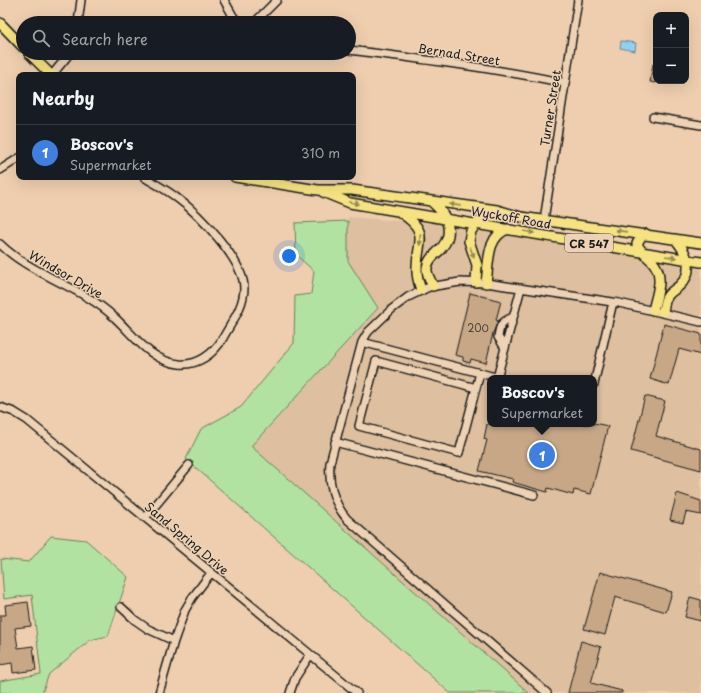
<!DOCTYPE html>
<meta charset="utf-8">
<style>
:root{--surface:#171b24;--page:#20242c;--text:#f1f3f6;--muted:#9ea1a6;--line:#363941;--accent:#ea580c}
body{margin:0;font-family:"Playpen Sans",sans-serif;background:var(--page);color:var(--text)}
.controls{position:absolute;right:12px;top:12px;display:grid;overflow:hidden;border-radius:8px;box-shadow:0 4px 16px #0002}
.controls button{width:36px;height:36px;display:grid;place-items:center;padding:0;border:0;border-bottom:1px solid var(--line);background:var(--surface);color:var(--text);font:20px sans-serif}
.you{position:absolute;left:289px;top:256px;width:14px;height:14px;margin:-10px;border:3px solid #fff;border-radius:50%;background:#1a73e8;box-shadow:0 0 0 6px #1a73e833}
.badge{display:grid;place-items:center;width:26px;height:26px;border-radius:50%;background:var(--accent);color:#fff;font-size:13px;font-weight:700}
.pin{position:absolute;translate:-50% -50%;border:2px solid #fff;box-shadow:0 1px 4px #0006}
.popup{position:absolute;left:487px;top:375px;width:110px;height:52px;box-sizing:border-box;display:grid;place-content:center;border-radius:8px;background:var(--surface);filter:drop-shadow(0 1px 3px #0005);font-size:13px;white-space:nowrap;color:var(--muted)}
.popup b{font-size:15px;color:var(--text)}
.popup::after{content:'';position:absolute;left:50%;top:100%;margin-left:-8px;border:8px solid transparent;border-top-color:var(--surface)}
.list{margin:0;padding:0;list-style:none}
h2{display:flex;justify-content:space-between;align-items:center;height:52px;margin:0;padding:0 16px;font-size:17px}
h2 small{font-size:13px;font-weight:400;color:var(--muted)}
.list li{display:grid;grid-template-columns:26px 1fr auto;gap:12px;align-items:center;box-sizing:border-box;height:56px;padding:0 16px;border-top:1px solid var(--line)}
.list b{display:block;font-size:15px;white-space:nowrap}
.list p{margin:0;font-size:13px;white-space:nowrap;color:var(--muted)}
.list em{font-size:13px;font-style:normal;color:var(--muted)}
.icon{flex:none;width:22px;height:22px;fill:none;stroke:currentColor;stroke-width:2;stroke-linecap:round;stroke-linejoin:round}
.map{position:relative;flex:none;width:701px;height:693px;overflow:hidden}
.search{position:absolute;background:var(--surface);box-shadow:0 4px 16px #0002;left:16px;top:16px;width:340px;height:44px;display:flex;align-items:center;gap:10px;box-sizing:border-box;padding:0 14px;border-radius:22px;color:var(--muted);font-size:15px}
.panel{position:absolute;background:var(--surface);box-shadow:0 4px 16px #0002;left:16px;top:72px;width:340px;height:108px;border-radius:8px}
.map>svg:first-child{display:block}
.built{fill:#debf9f;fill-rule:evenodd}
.green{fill:#b2e2a1;stroke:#677f5e}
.water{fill:#92d0f2;stroke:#63889c}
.building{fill:#c7a786;stroke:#1c1c1c}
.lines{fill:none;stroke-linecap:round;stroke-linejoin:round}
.minor-casing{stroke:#1c1c1c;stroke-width:10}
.major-casing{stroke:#1c1c1c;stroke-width:12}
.minor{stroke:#eed2b5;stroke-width:7}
.major{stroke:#f6e281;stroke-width:9}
.oneway{fill:#948954}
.labels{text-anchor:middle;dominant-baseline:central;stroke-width:3;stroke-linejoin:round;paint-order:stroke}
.number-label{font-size:10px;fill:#473f36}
.shield{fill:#eed2b5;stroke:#5b534a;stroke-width:1}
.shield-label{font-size:11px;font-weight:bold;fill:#1c1c1c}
.street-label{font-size:12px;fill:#1c1c1c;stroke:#eed2b5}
</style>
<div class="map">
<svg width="701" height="693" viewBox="0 0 701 693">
<rect width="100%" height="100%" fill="#eeceae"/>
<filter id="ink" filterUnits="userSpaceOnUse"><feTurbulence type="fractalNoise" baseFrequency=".025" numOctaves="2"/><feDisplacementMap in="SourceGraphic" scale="8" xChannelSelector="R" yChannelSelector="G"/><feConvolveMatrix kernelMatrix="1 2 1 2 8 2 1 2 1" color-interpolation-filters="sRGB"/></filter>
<g filter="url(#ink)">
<path class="built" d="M348 217 456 225 701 269V693H529L251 446 378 308 348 261ZM490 378H594V424H490Z"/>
<path class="green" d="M348 221V261L378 308 251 446 529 693H450L186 459 201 429 241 407 294 343 295 296 311 294 314 271 296 255 295 223Z
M51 536 86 540 128 577 108 636 90 640 49 674 42 693H0V681L41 674 32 595 4 599 1 559 29 562Z"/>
<path class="water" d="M621 41 636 43 635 51 620 48Z"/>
<path class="building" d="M653 64H656V83L650 82Z
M470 293 501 301 496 320 498 321 493 333 486 363 471 359 470 363 463 361V357L455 355Z
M664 324 701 334V355L679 349 669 385 650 379Z
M645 396 665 401 656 436 701 449V470L631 451Z
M594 423 608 426 591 494 574 490 573 495 548 488 547 492 512 482 513 479 479 471 487 440 484 439 487 424H594Z
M677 493 701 501V515L686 512 683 523 670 520Z
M600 572 672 592 666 612 615 597 605 635 584 629Z
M690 597 701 600V621L685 617Z
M28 602 31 626 15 628 18 648 33 646 36 670 13 673 12 663 0 665V615H6L5 605Z
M581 641 601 647 591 683 622 691V693H568Z"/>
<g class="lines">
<g class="minor-casing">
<path id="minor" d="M224 0 233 16 239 23
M78 23 81 0
M254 23 277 0
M349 50C421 59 494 68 565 83
M52 75 70 53
M653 117 701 125
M0 170 19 158
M544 220 578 0
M0 244C33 276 81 286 114 317 134 335 150 361 179 364 197 366 214 354 223 338 231 323 244 307 244 288 244 261 199 214 177 198 167 190 155 184 144 177
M362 342 499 378
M505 348 498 337C500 324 501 322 513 317
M497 378 521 288
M594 384 613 302
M476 388 376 361 359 426 459 453 476 388 480 373
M0 407 14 412 27 420 357 693
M335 442 534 495
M145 518 189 465
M121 607 135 620 148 629 174 641
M159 693 174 641 185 610 192 598 211 573
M290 693 295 678 310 655
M547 693 347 519C334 504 328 483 330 463L362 342 368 332 392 309 408 297 429 287 460 282 486 283 619 303 701 322"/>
</g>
<g class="major-casing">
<path id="major" d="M0 23 23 47
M29 53 51 75
M235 177 318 190H352L497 210 521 217 701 243
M323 192 350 203 701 262
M432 202C445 213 455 230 443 246 438 254 428 257 427 268 426 274 431 281 433 286
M401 213C432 233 416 242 417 271 417 278 419 284 421 290
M646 234 640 238 637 244C640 251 647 256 652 261 665 275 657 294 653 310
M476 282 477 265 469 241 471 231 477 223 484 218 490 217H505
M486 283C489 264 486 236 508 229
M663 312C664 307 664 301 667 297 670 291 677 289 681 284 695 270 686 251 675 239"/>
</g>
<use href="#minor" class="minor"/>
<use href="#major" class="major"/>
</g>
<defs><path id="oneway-solid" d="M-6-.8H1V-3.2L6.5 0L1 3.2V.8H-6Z"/></defs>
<g class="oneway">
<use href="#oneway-solid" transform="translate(354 203) rotate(12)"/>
<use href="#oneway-solid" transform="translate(455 205) rotate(-172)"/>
<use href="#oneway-solid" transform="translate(621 231) rotate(-172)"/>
<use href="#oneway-solid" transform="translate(529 232) rotate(10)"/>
<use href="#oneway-solid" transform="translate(420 240) rotate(92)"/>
<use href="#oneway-solid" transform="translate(472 252) rotate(68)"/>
<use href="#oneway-solid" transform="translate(671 257) rotate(9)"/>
</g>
</g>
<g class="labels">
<g class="number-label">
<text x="478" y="327">200</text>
</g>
<rect class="shield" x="565" y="234" width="48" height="18" rx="3"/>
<g class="shield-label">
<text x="589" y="243">CR 547</text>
</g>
<g class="street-label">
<text transform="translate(459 54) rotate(9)">Bernad Street</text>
<text transform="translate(550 108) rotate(-81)">Turner Street</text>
<text transform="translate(511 217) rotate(10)">Wyckoff Road</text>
<text transform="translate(66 274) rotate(30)">Windsor Drive</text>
<text transform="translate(187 538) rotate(40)">Sand Spring Drive</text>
</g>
</g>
</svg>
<div class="controls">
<button>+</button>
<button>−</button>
</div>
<div class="you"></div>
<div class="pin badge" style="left:542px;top:455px;background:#3f7fe0">1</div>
<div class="popup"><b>Boscov's</b>Supermarket</div>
<div class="search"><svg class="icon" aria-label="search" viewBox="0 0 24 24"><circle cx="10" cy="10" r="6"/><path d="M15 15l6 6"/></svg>Search here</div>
<section class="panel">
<h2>Nearby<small></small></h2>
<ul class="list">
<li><span class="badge" style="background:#3f7fe0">1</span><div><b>Boscov's</b><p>Supermarket</p></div><em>310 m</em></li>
</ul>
</section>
</div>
